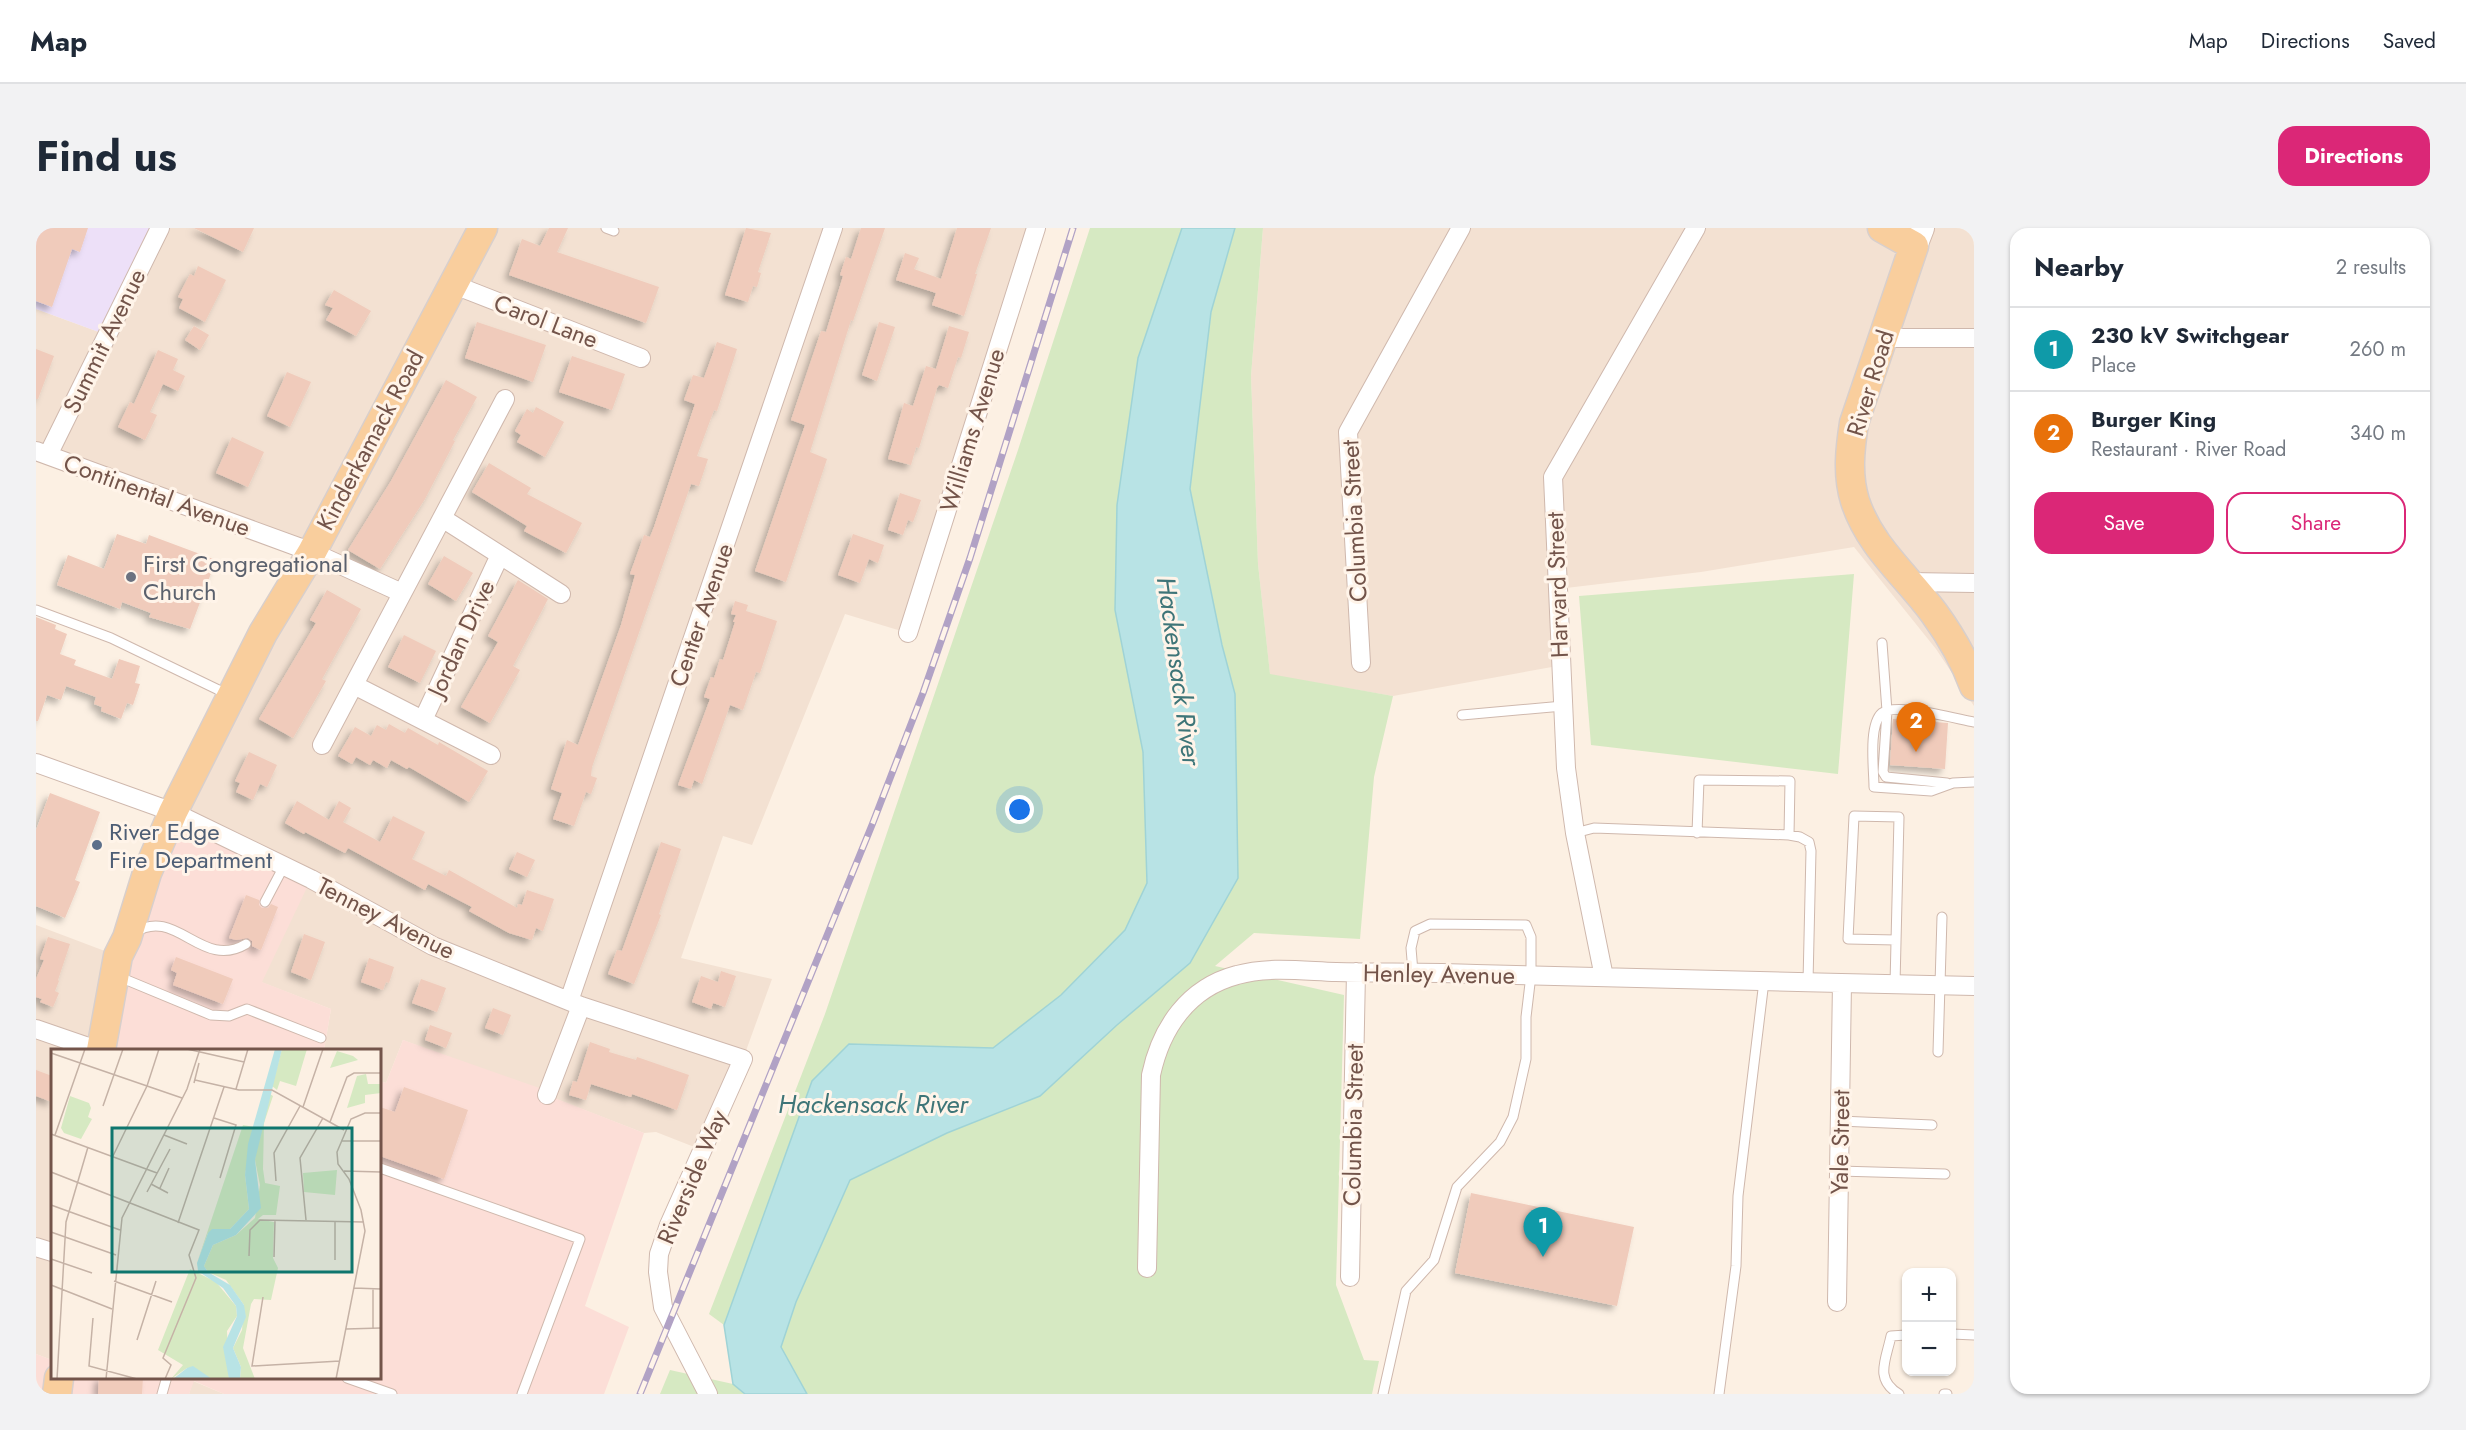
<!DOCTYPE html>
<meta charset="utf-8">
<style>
:root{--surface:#fff;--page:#f2f2f3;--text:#1f2937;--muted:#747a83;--line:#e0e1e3;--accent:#db2777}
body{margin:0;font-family:Jost,sans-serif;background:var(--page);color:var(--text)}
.controls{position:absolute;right:18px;bottom:18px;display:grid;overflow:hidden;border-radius:12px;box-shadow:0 2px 4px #0004}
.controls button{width:54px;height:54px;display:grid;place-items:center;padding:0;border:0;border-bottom:2px solid var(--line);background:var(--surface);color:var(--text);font:30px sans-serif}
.you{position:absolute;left:984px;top:582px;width:21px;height:21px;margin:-15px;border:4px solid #fff;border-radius:50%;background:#1a73e8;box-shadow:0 0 0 9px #1a73e833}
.badge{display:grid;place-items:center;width:39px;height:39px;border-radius:50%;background:var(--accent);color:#fff;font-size:20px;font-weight:700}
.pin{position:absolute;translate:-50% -50px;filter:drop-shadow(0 2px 3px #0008)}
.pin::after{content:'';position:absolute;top:32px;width:21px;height:18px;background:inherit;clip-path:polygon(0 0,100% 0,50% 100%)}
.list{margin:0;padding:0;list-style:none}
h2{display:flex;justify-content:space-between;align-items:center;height:78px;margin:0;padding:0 24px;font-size:26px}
h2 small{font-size:20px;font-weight:400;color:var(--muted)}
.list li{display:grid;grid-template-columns:39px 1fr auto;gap:18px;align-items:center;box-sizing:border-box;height:84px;padding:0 24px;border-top:2px solid var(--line)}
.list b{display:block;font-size:22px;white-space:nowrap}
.list p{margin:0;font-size:20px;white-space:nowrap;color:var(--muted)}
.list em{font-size:20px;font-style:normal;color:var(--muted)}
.actions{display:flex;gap:12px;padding:18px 24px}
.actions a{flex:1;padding:14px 0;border:2px solid var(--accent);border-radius:18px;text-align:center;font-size:21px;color:var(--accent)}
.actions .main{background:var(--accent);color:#fff}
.map{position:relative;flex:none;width:1938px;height:1166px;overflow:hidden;border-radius:18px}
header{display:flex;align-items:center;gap:36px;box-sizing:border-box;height:84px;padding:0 30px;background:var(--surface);border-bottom:2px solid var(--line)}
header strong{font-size:28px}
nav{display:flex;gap:33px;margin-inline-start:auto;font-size:21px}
.intro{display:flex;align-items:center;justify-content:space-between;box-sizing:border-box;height:144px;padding:0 36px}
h1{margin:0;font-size:42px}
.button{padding:15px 27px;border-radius:18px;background:var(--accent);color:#fff;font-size:21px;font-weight:700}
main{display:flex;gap:36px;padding:0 36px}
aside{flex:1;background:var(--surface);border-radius:18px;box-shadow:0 2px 4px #0004}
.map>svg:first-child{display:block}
.residential{fill:#f3e1d2}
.commercial{fill:#fcded7}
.education{fill:#ede0f8}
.green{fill:#d6e9c2}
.water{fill:#b8e3e5;stroke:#9fd3d6;stroke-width:1.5}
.building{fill:#f0cbbb;filter:url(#shadow)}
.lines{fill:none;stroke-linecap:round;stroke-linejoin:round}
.lane-casing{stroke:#cfb8ad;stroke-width:11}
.street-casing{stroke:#cfb8ad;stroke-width:20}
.secondary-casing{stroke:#d2b8aa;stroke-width:28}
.primary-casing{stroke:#d8cfcc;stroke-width:31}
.lane{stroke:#fff;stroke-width:9}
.street{stroke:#fff;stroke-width:18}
.secondary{stroke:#fff;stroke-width:26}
.primary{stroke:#f9ce9d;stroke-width:28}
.rail-casing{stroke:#b1a2c5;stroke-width:7}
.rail{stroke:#fff4e9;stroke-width:4.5;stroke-dasharray:14;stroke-linecap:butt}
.worship-dot{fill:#6b7280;stroke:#fff4e9;stroke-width:2}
.service-dot{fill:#5c6f8a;stroke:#fff4e9;stroke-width:2}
.labels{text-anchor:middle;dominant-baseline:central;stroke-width:6;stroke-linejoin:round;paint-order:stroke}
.street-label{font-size:24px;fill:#73544a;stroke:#fff4e9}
.worship-label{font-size:24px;fill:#5b616d;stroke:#fff4e9;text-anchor:start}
.service-label{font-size:24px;fill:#4e5e75;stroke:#fff4e9;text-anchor:start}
.water-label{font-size:26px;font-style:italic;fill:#3e7578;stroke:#fff4e9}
.inset-road{fill:none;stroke:#c5b2a6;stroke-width:1.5}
.view{fill:#0f766e;fill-opacity:0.15;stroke:#0f766e;stroke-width:3}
.inset-edge{fill:none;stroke:#73544a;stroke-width:3}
</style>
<header>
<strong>Map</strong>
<nav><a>Map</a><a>Directions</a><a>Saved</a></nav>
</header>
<div class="intro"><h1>Find us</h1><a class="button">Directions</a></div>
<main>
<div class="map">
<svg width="1938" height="1166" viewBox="0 0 1938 1166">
<defs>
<filter id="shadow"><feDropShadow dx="-4.5" dy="4.5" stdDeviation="3" flood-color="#0004"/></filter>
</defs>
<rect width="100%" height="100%" fill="#fcf0e3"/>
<path class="residential" d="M124 0H1000L872 405 809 386 716 617 687 608 645 730 736 751 707 831 666 922 620 904 608 905 367 812 350 855 344 853V822H288L295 781 225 754 137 584 276 324 0 223V81L71 107Z
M1227 0H1938V478L1900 421 1818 319 1665 344 1513 362 1527 437 1357 468 1234 447 1222 336 1215 148Z
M0 697 82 728 65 822H16V1132L0 1126Z
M157 1153 188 1166H153Z"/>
<path class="commercial" d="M137 584 275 651 226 754 295 781 288 822H65Z
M367 812 512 863 511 867 608 905 549 1078 593 1099 568 1166H188L158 1153 153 1166H0V1126L16 1132V1150H344V853L350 855Z"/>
<path class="education" d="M0 0H124L71 107 0 81Z"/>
<path class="green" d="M1054 0H1146L1102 130 1079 382 1107 524 1111 655 1089 702 1025 767 957 821 891 818 748 932 688 1097 673 1086 789 786 982 222Z
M1199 0H1227L1215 148 1222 336 1234 446 1357 468 1338 549 1324 711 1218 705 1179 738 1308 767 1300 1057 1328 1132 1343 1133 1336 1166H771L744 1120 760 1074 814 952 911 905 1004 868 1081 797 1154 735 1199 466 1186 417 1154 261 1175 84Z
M1818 346 1802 546 1555 517 1543 368Z
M634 1142 697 1156 709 1166H624Z"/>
<path class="water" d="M1146 0H1199L1175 84 1154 261 1186 417 1199 466 1202 650 1154 735 1081 797 1004 868 911 905 814 952 760 1074 745 1119 771 1166H709L697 1156 688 1097 776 853 813 816 957 820 1025 767 1089 702 1111 655 1107 524 1079 382 1081 277 1102 130Z"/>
<path class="building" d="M0 0H52L44 24 36 21 16 79 0 73Z
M158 0H218L207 24Z
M513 0H532L521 24 623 59 610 95 473 47 486 11 504 18Z
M710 0 735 5 722 44 725 45 721 59 717 58 712 74 689 67Z
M825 0H849L817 93 815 92 774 224 791 231 750 354 719 343 769 197 755 192 785 103 790 104 807 48 804 47 810 29 815 31Z
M921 0H955L939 46H941L928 88 896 77 900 65 860 52 869 25 883 30 878 41 905 51Z
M162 38 190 52 169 94 143 80 147 71 142 69 154 46 158 48Z
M298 62 335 83 320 108 290 92 297 80 289 77Z
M441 94 510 117 497 154 429 130Z
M843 94 859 99 841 153 826 147Z
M158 98 173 107 164 122 149 112Z
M913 98 933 104 925 130 922 129 912 160 903 157 901 160 883 220 880 219 875 237 852 231 868 175 877 178 890 138 900 141Z
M681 114 701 121 681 183 678 182 661 228 672 231 663 258 655 256 556 539 555 548 561 550 555 566 550 564 538 598 517 591 526 565 515 561 531 512 542 517 585 397 599 347 594 346 608 307 614 309 618 299 659 176 648 172 657 147 668 150Z
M0 121 18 128 2 171H0Z
M122 122 142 131 137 142 149 148 142 163 127 156 114 184 121 187 109 212 82 199 94 174 98 176Z
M536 128 589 146 576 182 523 164Z
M251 144 275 154 254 199 231 188Z
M410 152 441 169 417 212 419 213 389 271 344 341 312 322 355 253Z
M500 179 528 194 509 229 481 214 485 207 479 203 491 181 497 185Z
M196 209 228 224 212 259 180 245Z
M453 235 495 260 491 266 546 295 530 325 488 303 491 298 436 264Z
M864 265 885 272 877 294 872 292 867 307 852 302Z
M81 306 110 316 113 307 180 332 154 401 113 389 115 385 86 374 84 381 21 357 32 327 68 341Z
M817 306 848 317 842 335 833 331 824 355 802 347Z
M408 328 437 345 420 373 392 356Z
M482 352 512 371 477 438 484 442 454 495 425 479 462 414 452 408Z
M291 362 325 381 286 451 290 453 257 510 223 491 280 395 274 392Z
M699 373 712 377 710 383 741 393 724 445 720 444 707 482 694 477 666 556 658 552 655 561 642 557 674 471 668 469 675 449 678 450 684 431 687 432 699 394H697L700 387 695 386Z
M0 389 20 397 19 401 31 406 24 426 40 432 38 437 76 451 83 431 104 438 99 455 104 456 97 477 91 475 85 491 65 483 66 479 58 476 60 469 30 458 25 472 11 467 2 493H0Z
M368 407 400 423 384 455 352 439Z
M1857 491 1912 495 1909 541 1854 537Z
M353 496 369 505 372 500 402 517 403 514 452 543 433 574 373 539 371 541 355 532 351 540 337 532 334 537 320 529 316 536 302 528 319 499 335 508 341 497 350 502Z
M213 524 241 537 231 559 224 556 217 572 200 564 204 555 199 553Z
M14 565 64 584 39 652 44 654 29 690 0 678V602Z
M261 573 293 592 303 573 315 580 307 594 344 614 357 588 389 604 376 631 410 648 413 642 481 680 482 676 486 677 491 662 518 671 507 703 500 700 496 712 473 705 433 683 436 679 392 656 389 662 312 620 309 625 269 604 268 606 249 595Z
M625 614 645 621 623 686 625 687 598 756 572 746 581 722 586 723Z
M481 624 499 632 491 649 473 641Z
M210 667 223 672V677L226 680H232L235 676 242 679 225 722 216 718V713L212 710 200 712 193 710Z
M268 706 289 714 275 752 255 744Z
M12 709 34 716 22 752 23 753 19 763 23 765 17 779 4 774 6 771 0 769V751L8 732 4 731Z
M140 729 197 751 187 776 137 757 141 745 135 742Z
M333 730 358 739 353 755 350 754 347 762 325 754Z
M685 743 700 748 689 779 677 775 675 781 656 774 665 748 682 754Z
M385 751 410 760 401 784 376 775Z
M457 780 475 787 467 807 449 800Z
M394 797 416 805 410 820 389 812Z
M554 814 574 821 573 824 600 832 601 829 653 847 641 882 596 866 595 869 555 856 550 872 533 867 537 853 541 854Z
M0 842 16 848V874L0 868Z
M368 859 432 882 408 951 344 928V879L359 884Z
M1435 965 1598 999 1581 1078 1419 1045Z
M63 1149H107L106 1166H62Z"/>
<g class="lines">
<g class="lane-casing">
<path id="lane" d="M570 0 578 3
M0 382 75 410 193 467
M1846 415 1851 483 1847 544 1850 549 1911 555
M1426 487 1527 478
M1938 494C1921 491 1859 474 1846 485 1832 497 1838 542 1838 559L1895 563 1917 555 1938 554
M1539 605 1558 600 1753 607 1764 609 1773 614 1775 623 1772 754
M1661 605 1663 552 1754 553 1753 607
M229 674 248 638
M98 705C140 677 165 743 210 716
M81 748 175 787 193 788 211 781 285 810
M1859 756 1863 589 1818 588 1812 711 1860 712
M1902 824 1906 689
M1804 893 1896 897
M344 940 544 1011 486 1166
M1803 943 1909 946
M1916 1106 1938 1107
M311 1150 356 1166
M126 1166 130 1152
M1347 1166 1370 1063 1398 1032 1421 959 1464 914 1477 889 1490 831V789L1495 747V709L1490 697 1394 696 1379 703 1375 720 1377 744
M1683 1166 1700 1038 1702 968 1728 753
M1863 1166C1838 1151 1850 1132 1855 1108L1870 1107
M1908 1166H1911"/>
</g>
<g class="street-casing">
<path id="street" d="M416 56 605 130
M1847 110H1938
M0 223 276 324 366 365
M12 227 124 0
M406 290 525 366
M1873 354 1938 355
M872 405 1000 0
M1325 435 1312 204 1425 0
M318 457 455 527
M387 492 463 329
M286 517 469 171
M0 535 137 584 275 651 397 718 545 778 707 831 633 997 623 1026 622 1044 627 1079 672 1166
M1568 749 1539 605 1530 540 1517 249 1660 0
M533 773 797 0
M0 801 61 822
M511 867 545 778
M0 1019 16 1024
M1111 1040 1115 847C1125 800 1152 760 1201 747 1232 738 1268 743 1300 744 1347 745 1393 744 1440 746 1606 751 1772 754 1938 758
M1314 1049 1320 744
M1801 1074 1806 755"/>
</g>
<g class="secondary-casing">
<path id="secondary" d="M1878 18 1885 0"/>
</g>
<g class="primary-casing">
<path id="primary" d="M1846 0 1878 18 1818 195C1814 221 1811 247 1819 273 1834 319 1870 347 1898 385 1914 407 1929 433 1938 458
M65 822 82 728 91 710 111 645 137 584 227 405 276 324 447 0
M21 1166 23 1150"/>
</g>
<use href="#lane" class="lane"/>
<use href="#street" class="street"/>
<use href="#secondary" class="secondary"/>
<use href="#primary" class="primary"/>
<g class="rail-casing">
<path id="rail" d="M604 1166 836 597 887 465 934 330 1037 0"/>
</g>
<use href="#rail" class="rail"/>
</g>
<circle class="worship-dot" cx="95" cy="349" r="6"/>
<circle class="service-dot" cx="61" cy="617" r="6"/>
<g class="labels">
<g class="street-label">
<text transform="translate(510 93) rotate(21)">Carol Lane</text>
<text transform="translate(68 113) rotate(-64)">Summit Avenue</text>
<text transform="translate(1834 155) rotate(-73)">River Road</text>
<text transform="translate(936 202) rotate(-73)">Williams Avenue</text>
<text transform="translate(334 212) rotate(-62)">Kinderkamack Road</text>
<text transform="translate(121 267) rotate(20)">Continental Avenue</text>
<text transform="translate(1318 293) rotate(-93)">Columbia Street</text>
<text transform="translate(1521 357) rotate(-92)">Harvard Street</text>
<text transform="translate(665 387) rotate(-71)">Center Avenue</text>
<text transform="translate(425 410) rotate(-65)">Jordan Drive</text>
<text transform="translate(350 690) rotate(27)">Tenney Avenue</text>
<text transform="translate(1403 746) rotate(1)">Henley Avenue</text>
<text transform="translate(1317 897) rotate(-89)">Columbia Street</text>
<text transform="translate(1804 914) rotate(-89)">Yale Street</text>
<text transform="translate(656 949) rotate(-67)">Riverside Way</text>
</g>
<g class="worship-label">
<text x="107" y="335">First Congregational<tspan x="107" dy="28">Church</tspan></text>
</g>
<g class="service-label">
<text x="73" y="603">River Edge<tspan x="73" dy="28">Fire Department</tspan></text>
</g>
<g class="water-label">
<text transform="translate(1143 443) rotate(82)">Hackensack River</text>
<text x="837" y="876">Hackensack River</text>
</g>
</g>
<g transform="translate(15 821)">
<rect width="330" height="330" fill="#fcf0e3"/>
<path d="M231 0H256L245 37 229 32 226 41 221 37ZM286 2 302 7 307 11 279 19ZM315 25 317 35H330V44L314 46V54L296 59 306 27ZM219 45 222 47 213 74 212 120 214 134 229 137 225 166H212L207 170 223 173 222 209 227 219 220 251 203 250 200 255 192 299 204 330H189L190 318 182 299 191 281 193 256 175 231 157 223 153 217 162 196 185 186 204 169 209 136 204 111 206 89ZM19 47 38 54 40 59 37 68 41 70 30 90 13 84 10 79ZM192 76 203 78 194 126 198 160 179 180 157 184 146 214ZM286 121 284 146 253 143 252 124ZM139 220 165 233 185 257 186 267 176 282 178 330H161L136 319 120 330 132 316 107 301Z" fill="#d6e9c2"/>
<path d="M224 0H231L204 111 210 159 185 186 162 196 153 217 157 223 179 236 193 256 195 268 182 299 190 318 189 330H178L172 298 186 267 185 257 172 239 147 222 146 214 157 184 161 180H179L198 160 194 126 197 95ZM142 317 161 330H122L136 319Z" fill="#b8e3e5"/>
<path class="inset-road" d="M136 0 193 13M0 4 131 49M144 31 188 41H221L293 81M143 34 148 14M185 40 197 0M52 57 72 0M252 58 272 0M163 69 185 76 169 129M279 73 296 28 303 24H330M0 85 106 124M4 86 34 0M113 86 136 95M290 92H330M62 107 96 37 108 0M293 122 330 123M0 123 148 181 138 206 145 229 112 309 120 316 114 330M225 132 223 104 249 57M100 135 117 144M109 139 118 119M96 143 119 100M0 156 69 181M255 171 249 109 272 69M127 174 173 38M0 183 65 206M198 207 199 181 209 171 313 173M223 208 224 171M0 210 41 224M284 211V172M63 232 121 253M0 236 61 260M303 239 330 240M212 248 201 317 289 312M42 269 38 317 86 330M322 279V240M295 280 330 279M86 291 105 232M6 330 15 173 37 98M55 330 71 169 136 40 149 0M285 330 314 182 310 161 298 130 287 115 286 103 300 70 314 64H330"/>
<path class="view" d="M61 79H301V223H61Z"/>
<rect width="330" height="330" class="inset-edge"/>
</g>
</svg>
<div class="controls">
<button>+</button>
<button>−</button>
</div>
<div class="you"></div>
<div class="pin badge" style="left:1507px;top:1029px;background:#0f9aa8">1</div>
<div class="pin badge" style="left:1880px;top:524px;background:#e8710a">2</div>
</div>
<aside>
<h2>Nearby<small>2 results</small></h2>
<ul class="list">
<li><span class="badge" style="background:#0f9aa8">1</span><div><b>230 kV Switchgear</b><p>Place</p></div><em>260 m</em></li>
<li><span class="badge" style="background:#e8710a">2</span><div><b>Burger King</b><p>Restaurant · River Road</p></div><em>340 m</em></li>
</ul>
<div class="actions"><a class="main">Save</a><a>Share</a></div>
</aside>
</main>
